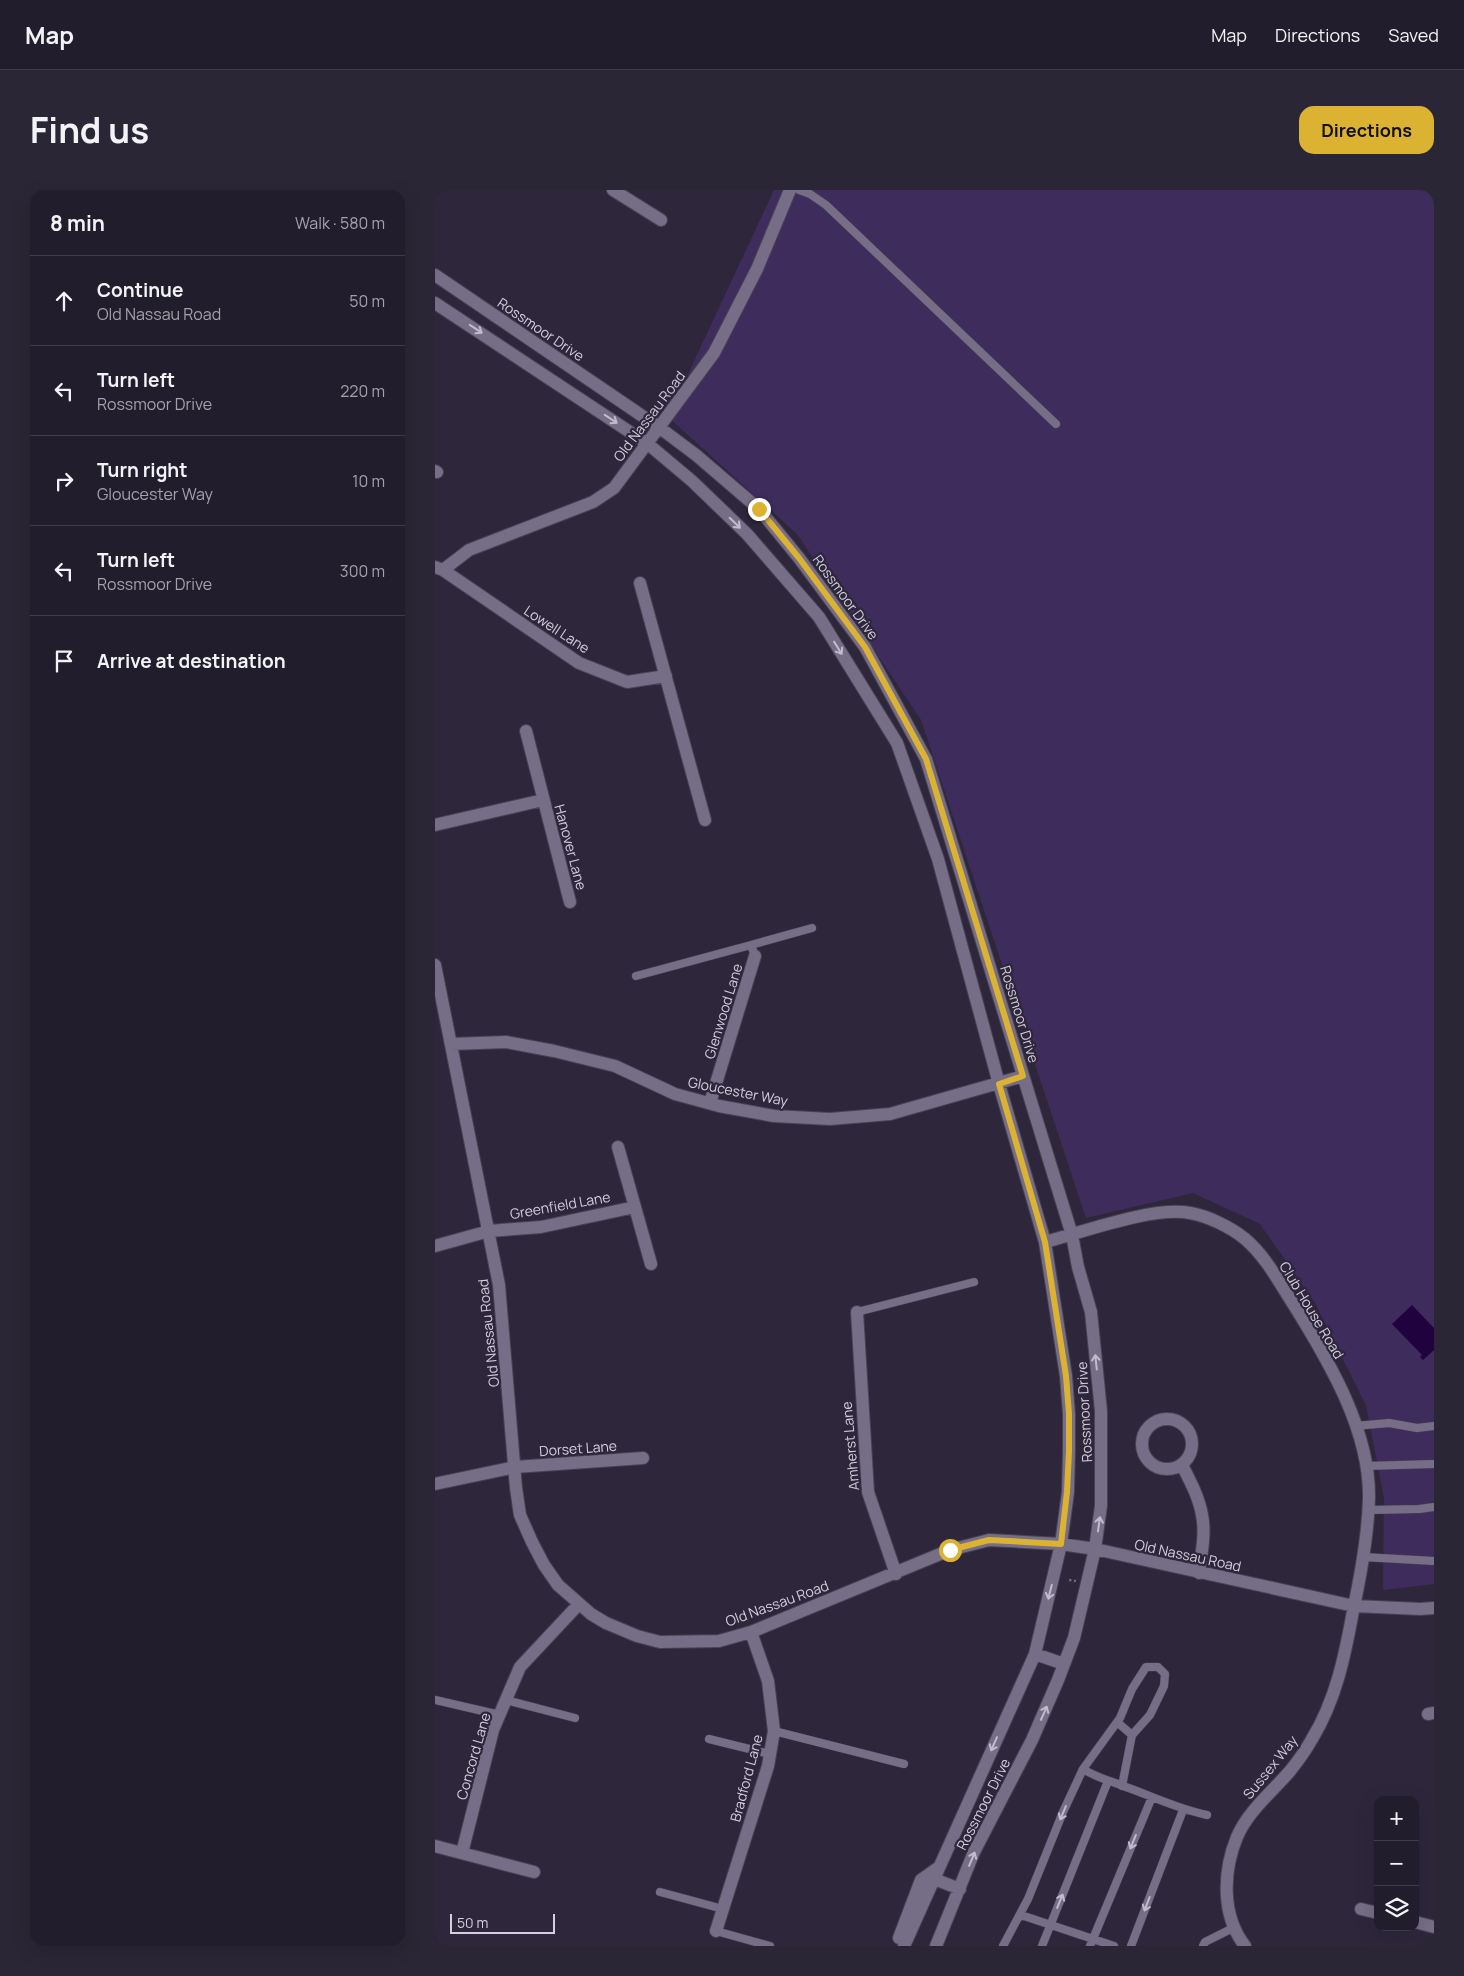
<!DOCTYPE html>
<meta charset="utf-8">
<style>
:root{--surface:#221d2d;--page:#2a2635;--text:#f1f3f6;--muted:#a2a2aa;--line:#3f3b49;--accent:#dcb233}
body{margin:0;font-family:Manrope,sans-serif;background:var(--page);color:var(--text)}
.controls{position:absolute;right:15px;bottom:15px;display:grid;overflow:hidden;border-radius:10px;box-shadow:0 5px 20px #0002}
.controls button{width:45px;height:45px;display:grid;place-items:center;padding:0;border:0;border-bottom:1px solid var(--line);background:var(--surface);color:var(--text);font:25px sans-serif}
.scale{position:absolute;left:15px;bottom:12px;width:105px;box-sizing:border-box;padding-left:5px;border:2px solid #d3cfdd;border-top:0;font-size:14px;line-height:18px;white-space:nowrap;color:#d3cfdd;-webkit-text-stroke:4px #2e273c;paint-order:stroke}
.stop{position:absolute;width:15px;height:15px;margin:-11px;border:4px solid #dcb233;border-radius:50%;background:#fff}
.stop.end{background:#dcb233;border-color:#fff;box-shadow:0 1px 5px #0008}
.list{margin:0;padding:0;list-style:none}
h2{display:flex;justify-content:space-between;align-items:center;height:65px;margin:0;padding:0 20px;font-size:21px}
h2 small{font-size:16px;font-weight:400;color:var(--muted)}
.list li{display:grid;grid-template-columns:32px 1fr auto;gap:15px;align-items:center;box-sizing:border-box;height:90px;padding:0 20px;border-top:1px solid var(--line)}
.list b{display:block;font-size:19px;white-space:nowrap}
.list p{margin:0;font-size:16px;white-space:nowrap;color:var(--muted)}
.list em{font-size:16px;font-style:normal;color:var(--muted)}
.icon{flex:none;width:28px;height:28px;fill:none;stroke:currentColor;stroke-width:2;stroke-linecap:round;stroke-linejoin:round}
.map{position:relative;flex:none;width:999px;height:1756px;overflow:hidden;border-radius:15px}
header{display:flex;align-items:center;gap:30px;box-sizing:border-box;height:70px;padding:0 25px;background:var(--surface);border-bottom:1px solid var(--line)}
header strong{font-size:24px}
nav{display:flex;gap:28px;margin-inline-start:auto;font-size:18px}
.intro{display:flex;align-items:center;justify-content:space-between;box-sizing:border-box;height:120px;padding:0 30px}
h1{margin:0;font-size:35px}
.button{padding:12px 22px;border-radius:15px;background:var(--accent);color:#111;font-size:18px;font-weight:700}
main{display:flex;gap:30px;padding:0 30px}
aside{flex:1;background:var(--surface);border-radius:15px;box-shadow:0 5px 20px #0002}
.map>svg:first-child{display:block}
.green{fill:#3e2c5c}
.water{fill:#20023e}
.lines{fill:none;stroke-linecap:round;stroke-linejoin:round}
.lane-casing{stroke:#484253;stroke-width:9}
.street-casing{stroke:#484253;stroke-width:14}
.path{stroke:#6c6678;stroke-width:2.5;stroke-dasharray:2.5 2.5;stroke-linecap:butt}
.lane{stroke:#756e86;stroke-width:8}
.street{stroke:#756e86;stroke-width:12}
.oneway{stroke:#c0bccc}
.route{stroke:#dcb233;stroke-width:6}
.labels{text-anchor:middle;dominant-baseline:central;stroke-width:4.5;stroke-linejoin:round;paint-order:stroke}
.street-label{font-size:14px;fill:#d3cfdd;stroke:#2e273c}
</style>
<header>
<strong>Map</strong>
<nav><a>Map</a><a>Directions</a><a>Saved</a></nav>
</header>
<div class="intro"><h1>Find us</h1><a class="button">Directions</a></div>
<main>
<aside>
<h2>8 min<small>Walk · 580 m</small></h2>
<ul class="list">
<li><svg class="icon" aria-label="ahead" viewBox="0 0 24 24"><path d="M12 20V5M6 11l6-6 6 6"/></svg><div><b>Continue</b><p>Old Nassau Road</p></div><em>50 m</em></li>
<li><svg class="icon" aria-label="left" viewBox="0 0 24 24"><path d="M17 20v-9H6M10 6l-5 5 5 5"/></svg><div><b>Turn left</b><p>Rossmoor Drive</p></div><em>220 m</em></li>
<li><svg class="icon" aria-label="right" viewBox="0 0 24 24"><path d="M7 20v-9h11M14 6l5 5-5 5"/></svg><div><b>Turn right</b><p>Gloucester Way</p></div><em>10 m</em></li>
<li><svg class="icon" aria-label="left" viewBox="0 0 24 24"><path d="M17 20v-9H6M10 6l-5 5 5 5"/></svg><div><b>Turn left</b><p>Rossmoor Drive</p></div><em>300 m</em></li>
<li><svg class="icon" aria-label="arrive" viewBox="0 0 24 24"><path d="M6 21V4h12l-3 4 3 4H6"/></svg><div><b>Arrive at destination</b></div></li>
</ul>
</aside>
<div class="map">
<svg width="999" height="1756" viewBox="0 0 999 1756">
<rect width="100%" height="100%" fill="#2e273c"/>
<path class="green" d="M339 0H999V1394L948 1400 949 1308 931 1215 880 1113 825 1034 758 1003 651 1028 486 530 362 344 233 227Z"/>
<path class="water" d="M977 1115 999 1138V1160L988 1170 985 1167 987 1165 957 1134Z"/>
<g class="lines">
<g class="lane-casing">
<path id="lane" d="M364 0 375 4 391 15 621 234
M316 755 377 738
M201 786 316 755 320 766
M422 1122 539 1092
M920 1236 954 1233 982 1238 999 1236
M930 1276 999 1274
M933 1320 984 1319 999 1317
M928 1367 999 1371
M0 1510 65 1525
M71 1510 140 1528
M682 1532 697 1545
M339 1541 469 1574
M274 1549 335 1564
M648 1579C662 1588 676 1591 691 1597 719 1607 743 1619 772 1625
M225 1702 288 1719
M586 1725 679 1756
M281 1741 335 1756
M568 1756 593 1709 628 1622 648 1579 685 1528 697 1499 711 1477H723L730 1484 729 1496 715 1525 697 1545 687 1596
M607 1756 673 1591
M655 1756 717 1607
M696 1756 748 1620
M768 1756 770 1752 800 1737"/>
</g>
<g class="street-casing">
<path id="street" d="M178 0 226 30
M0 85 225 238 261 265 324 319 364 368 430 457 491 569 637 1045 643 1077 656 1122 666 1221V1316L660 1359 639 1448 623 1490 597 1550 539 1662 501 1756
M0 113 213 254 257 291 312 344 384 427 462 553 503 669 564 894 610 1052 631 1186 634 1224V1261L633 1302 626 1354 600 1464 469 1756
M0 281 2 282
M0 377 8 380 144 473 192 492 231 486
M8 380 34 360 158 312 179 298 279 163 322 79 355 0
M205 393 270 630
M91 541 135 712
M0 635 108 610
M0 775 64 1095 81 1298 85 1325 97 1352 109 1375 123 1395 156 1424 171 1433 202 1446 225 1452 284 1451 316 1442 515 1360 554 1350 626 1354 660 1359 919 1416 985 1419 999 1418
M16 854 71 852 119 861 180 876 240 904 284 916 339 926 395 929 455 924 588 886
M275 913 320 766
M183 957 216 1074
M610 1052C648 1042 718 1016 755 1023 773 1026 795 1037 809 1048 832 1067 846 1096 862 1120 896 1175 935 1242 934 1308 933 1347 926 1384 918 1421 910 1465 901 1510 877 1549 871 1560 863 1571 855 1581 837 1602 813 1621 802 1647 788 1681 786 1725 810 1756
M0 1056 54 1041 106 1037 200 1017
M422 1122 433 1302 461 1384
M707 1254a25 25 0 1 1 50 0a25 25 0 1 1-50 0Z
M747 1275C755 1291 764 1307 767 1325 771 1344 766 1365 764 1383
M0 1294 80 1277 208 1268
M600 1464 629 1474
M993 1524 999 1523
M0 1656 99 1682
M27 1663 58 1540 85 1477 144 1414
M499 1689 525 1699
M926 1719 943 1723
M980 1732 999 1737
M281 1741 333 1576 339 1541 333 1491 316 1442
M464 1748 486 1690 503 1678"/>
</g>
<path class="path" d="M634 1390 641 1391"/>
<use href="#lane" class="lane"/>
<use href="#street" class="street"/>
</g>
<defs><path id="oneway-shaft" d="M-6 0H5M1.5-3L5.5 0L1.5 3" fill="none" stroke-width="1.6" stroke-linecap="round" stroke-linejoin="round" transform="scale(1.25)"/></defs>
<g class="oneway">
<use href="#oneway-shaft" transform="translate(41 139) rotate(33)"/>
<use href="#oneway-shaft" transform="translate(176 229) rotate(33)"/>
<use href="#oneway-shaft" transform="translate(300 333) rotate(44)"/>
<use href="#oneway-shaft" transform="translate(403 458) rotate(58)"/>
<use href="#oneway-shaft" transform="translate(661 1172) rotate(-96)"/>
<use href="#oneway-shaft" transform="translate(664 1334) rotate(-82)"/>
<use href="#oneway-shaft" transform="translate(615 1402) rotate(104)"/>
<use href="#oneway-shaft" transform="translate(609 1523) rotate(-66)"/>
<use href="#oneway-shaft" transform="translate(559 1554) rotate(114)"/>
<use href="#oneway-shaft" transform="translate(628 1623) rotate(113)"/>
<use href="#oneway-shaft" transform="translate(698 1652) rotate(112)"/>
<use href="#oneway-shaft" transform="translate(537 1669) rotate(-67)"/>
<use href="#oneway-shaft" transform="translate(625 1711) rotate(-68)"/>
<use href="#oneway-shaft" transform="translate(712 1714) rotate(111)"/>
</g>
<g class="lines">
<path class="route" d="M324 319 364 368 430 457 491 569 588 886 564 894 610 1052 631 1186 634 1224V1261L632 1302 626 1354 554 1350 515 1360"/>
</g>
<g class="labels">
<g class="street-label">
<text transform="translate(106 139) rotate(34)">Rossmoor Drive</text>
<text transform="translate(214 226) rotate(-53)">Old Nassau Road</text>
<text transform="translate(411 407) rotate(54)">Rossmoor Drive</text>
<text transform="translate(122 439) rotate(33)">Lowell Lane</text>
<text transform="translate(136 657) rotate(75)">Hanover Lane</text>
<text transform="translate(288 821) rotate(-73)">Glenwood Lane</text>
<text transform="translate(585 824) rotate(73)">Rossmoor Drive</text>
<text transform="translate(303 901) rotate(11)">Gloucester Way</text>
<text transform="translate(125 1015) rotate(-10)">Greenfield Lane</text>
<text transform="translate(877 1120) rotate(59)">Club House Road</text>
<text transform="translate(53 1143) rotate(-96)">Old Nassau Road</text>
<text transform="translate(649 1222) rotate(-93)">Rossmoor Drive</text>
<text transform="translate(415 1256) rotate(-95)">Amherst Lane</text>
<text transform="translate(143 1258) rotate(-4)">Dorset Lane</text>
<text transform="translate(753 1365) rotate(12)">Old Nassau Road</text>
<text transform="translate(342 1413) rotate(-20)">Old Nassau Road</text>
<text transform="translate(38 1566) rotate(-74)">Concord Lane</text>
<text transform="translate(835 1577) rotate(-51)">Sussex Way</text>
<text transform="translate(311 1588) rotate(-75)">Bradford Lane</text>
<text transform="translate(548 1614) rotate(-63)">Rossmoor Drive</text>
</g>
</g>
</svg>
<div class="controls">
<button>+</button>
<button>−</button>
<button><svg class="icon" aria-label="layers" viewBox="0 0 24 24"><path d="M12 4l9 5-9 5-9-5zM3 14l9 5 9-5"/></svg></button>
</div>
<div class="scale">50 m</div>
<div class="stop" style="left:515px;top:1360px"></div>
<div class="stop end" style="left:324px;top:319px"></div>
</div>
</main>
